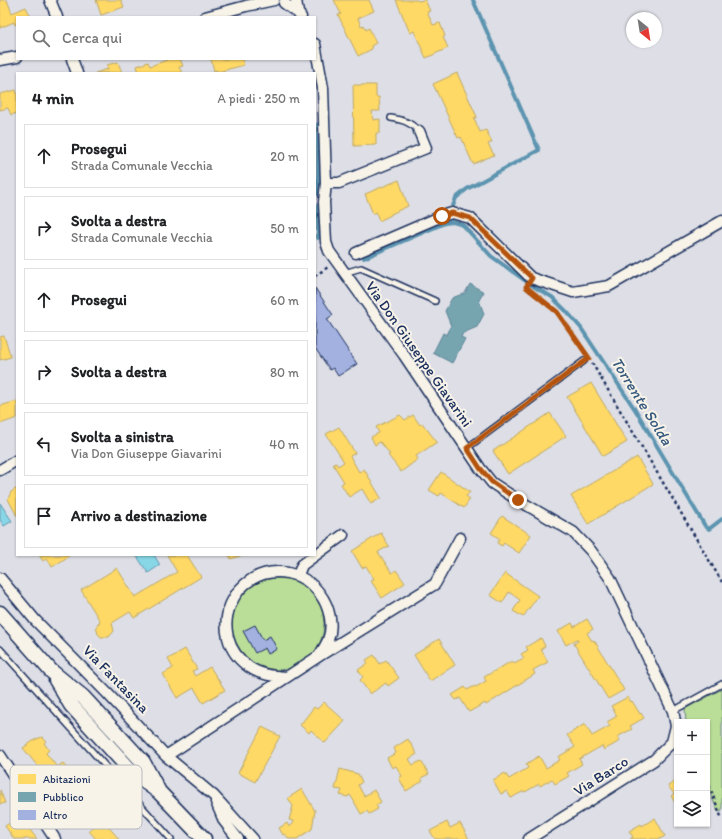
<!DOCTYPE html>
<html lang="it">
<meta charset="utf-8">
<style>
:root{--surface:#fff;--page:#f2f2f2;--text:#202124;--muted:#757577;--line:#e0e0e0}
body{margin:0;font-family:Itim,sans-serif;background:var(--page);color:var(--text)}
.controls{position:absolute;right:12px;bottom:12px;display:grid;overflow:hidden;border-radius:0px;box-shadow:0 1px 3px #0004}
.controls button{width:36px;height:36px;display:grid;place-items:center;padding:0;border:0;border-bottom:1px solid var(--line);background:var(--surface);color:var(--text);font:20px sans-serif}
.compass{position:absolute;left:626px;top:12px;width:36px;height:36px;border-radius:50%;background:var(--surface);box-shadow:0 1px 3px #0004;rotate:150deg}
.stop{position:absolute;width:12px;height:12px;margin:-9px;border:3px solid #b45309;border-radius:50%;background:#fff}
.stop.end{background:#b45309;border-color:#fff;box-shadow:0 1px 4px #0008}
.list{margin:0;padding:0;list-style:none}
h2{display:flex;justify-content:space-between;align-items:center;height:52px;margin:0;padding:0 16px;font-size:17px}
h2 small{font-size:13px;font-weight:400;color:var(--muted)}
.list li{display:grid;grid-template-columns:26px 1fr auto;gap:12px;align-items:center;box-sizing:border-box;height:64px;margin:0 8px 8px;padding:0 8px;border:1px solid var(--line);border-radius:0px}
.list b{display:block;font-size:15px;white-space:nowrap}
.list p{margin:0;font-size:13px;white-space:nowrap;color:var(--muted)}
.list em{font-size:13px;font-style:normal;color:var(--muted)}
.icon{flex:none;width:22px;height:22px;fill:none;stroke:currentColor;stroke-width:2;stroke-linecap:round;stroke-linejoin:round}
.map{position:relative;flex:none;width:722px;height:839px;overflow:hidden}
.search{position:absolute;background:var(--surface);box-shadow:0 1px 3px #0004;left:16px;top:16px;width:300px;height:44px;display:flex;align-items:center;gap:10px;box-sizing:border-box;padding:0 14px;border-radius:0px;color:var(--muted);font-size:15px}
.panel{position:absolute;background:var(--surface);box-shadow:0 1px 3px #0004;left:16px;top:72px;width:300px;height:484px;border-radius:0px}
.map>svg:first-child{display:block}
.green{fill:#bade98;stroke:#6a867b}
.water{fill:#88d7e6;stroke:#5c94b0}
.homes{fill:#ffd966;stroke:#bba664}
.public{fill:#76a5af;stroke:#5b8297}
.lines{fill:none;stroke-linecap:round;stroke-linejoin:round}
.stream{stroke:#5c94b0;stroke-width:4}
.building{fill:#a3b1e0;stroke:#1b2f5e}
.lane-casing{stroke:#1b2f5e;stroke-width:8}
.street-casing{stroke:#1b2f5e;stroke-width:13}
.secondary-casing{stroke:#1b2f5e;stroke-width:17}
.path{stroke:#1b2f5e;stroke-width:2.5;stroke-dasharray:3 3;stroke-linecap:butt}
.lane{stroke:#f7f3e8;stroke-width:5}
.street{stroke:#f7f3e8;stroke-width:10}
.secondary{stroke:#f7f3e8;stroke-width:14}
.route{stroke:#b45309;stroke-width:5}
.labels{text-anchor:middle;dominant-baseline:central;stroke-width:4;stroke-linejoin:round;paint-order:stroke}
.street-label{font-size:15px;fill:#1b2f5e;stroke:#f7f3e8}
.water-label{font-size:16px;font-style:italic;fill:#365980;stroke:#f7f3e8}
.key{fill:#f7f3e8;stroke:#b5b8bf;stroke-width:1}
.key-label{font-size:11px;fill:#1b2f5e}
</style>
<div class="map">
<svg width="722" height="839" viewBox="0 0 722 839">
<rect width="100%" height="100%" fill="#dedfe6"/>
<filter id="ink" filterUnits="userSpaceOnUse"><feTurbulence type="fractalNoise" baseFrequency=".025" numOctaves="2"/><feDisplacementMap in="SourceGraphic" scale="8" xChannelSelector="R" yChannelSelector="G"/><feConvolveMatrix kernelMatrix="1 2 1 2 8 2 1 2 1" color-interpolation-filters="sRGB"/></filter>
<g filter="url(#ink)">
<path class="green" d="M232 624a46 46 0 1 1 92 0a46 46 0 1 1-92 0Z
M722 689V810L718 812 707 786V722H686L685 709Z"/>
<path class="water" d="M0 503 12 521 4 526 0 520Z
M136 555H154L160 565 148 573Z"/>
<path class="homes" d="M0 0H7L12 13 26 7 31 17H17V24L15 25 14 22 0 28Z
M96 0H121L124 7 101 15Z
M334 0H369L374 11 358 18 361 26 363 25 366 30 369 28 376 43 371 46 372 49 358 56 338 15 341 14Z
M396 0H417L418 1 425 0 430 11 427 12 433 25 440 23 445 36 443 37 448 48 426 58 414 31 410 33Z
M166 59H180L183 66 179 67 182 73H139L137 66 148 62 150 66 167 60Z
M211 59H242L244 65 218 72 217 70 214 71Z
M118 62 122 73H95L108 69 107 65Z
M457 73 477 117 474 118 480 132 486 130 492 142 488 144 494 155 473 164 461 137 458 138 433 84Z
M353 85H376V97H379L380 111H372L373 120 380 119V133H376V145L354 146Z
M16 90 17 94V113L11 115 8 108 0 110V94Z
M399 180 408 206 391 214V215L379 221 376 212 373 214 365 194Z
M4 336 11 357 0 360V337Z
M591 383 627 442 603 456 567 397Z
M17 401V418L0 424V406Z
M550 413 566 436 508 474 493 451Z
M400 415 405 420 413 415 420 425 422 423 437 442 416 456 418 459 401 472 388 455 390 454 380 442 375 445 371 437 379 433 376 427Z
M339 427 355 453 350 456 359 472 364 469 381 498 371 504 362 489 349 497 341 484 344 482 333 464 336 463 338 466 344 462 326 434Z
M637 457 653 484 588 524 571 496Z
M441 472 470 492 466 496 470 499 464 508 441 493 439 496 429 490Z
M17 488V516L8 499 11 492Z
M502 516 531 535 519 553 504 543 502 546 497 543 500 539 491 533Z
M381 533 389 546 378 552 392 573 396 570 405 583 382 598 371 581 374 579 366 566 362 568 352 551Z
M39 555H68L69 556 52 567 47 558 43 561Z
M167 555H187L201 577 134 618 130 612 112 623 114 631 109 637H101L98 634 96 627 100 621 81 590 117 568 135 597 177 572Z
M229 555H243L231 559Z
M505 573 538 596 523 617 513 611 520 600 509 592 502 603 490 595Z
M587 619 593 629 587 633 592 641 594 640 624 690 608 699 574 644 578 641 577 639 566 645 558 631 572 623 574 627Z
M541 638 545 646 541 649 548 662 533 670 535 674 486 705 485 703 469 712 460 698 456 700 452 695 465 687 467 690 475 686 476 687 486 681 484 677 512 661 514 663 524 658 521 654 528 650 526 647Z
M439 639 455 665 430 681 414 655Z
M185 649 197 669 192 671 195 676 210 667 225 690 203 703 194 688 177 698 163 674 173 668 168 659Z
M374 655 380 664 386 660 399 678 388 686 386 683 370 694 360 680 363 677 358 670 368 663 366 660Z
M628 697 631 702 632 701 640 714 641 713 644 718 630 726 632 729 617 737 620 741 604 750 602 746 579 759 582 764 567 773 569 776 555 784 552 779 540 786 539 784 525 792 524 791 511 798 507 791 501 794 493 780 505 773 509 779 528 768 526 764 539 756 546 768 560 760 558 757 575 747 567 735 585 724 592 736 610 726 607 722 617 716 611 706Z
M324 702 345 721 325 743 311 730 309 733 300 725 314 707 317 709Z
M262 727 280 736 255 782 238 773Z
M42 737 46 741 44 743 49 750 46 753 57 767 63 763 75 780 59 792 47 775 35 763 23 748 36 739Z
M408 739 417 754 409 759 413 765 421 761 429 774 421 778 423 781 406 791 399 778 402 776 396 766 392 768 387 758 396 753 394 748Z
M340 769 358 774 362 782 358 785 364 796 374 790 381 802 376 805 378 809 369 814 367 811 361 814 351 796 349 795 348 797 340 795 342 790 335 789Z
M677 780V806L671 796 674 794 668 786Z
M302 789 315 811 312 829 297 839H289L285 834 283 835 279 828 287 823 289 827 293 824 294 821 289 820 293 806 288 798Z
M0 790 5 803 0 804Z
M655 818 665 836 660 839H630L633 837 629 831 641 824 642 826Z
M14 820 15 823 23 821 37 839H14L5 826Z
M447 822 450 828 460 823 469 839H435L430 831Z
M98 823 102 827 106 824 119 839H96L89 831Z"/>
<path class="public" d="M470 284 484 292 479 300 484 314 477 327 463 333 461 337 465 339 452 363 433 353 443 333 447 335 451 326 445 311 452 298 465 293Z"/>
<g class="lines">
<path class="stream" d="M318 124V194
M318 205V238
M453 206 456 198 467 189 539 150 473 0
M364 258 445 223 453 222 463 225 491 256 527 282
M531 285 552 297 568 313 581 328 636 411 705 526 709 529 722 519"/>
</g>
<path class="building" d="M315 288 333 315 327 319 357 364 338 376 333 368 330 370 315 348Z
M255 625 263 640 270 636 277 649 268 654 265 648 255 653 243 631Z"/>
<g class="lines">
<g class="lane-casing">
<path id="lane" d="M391 118C403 120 410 122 419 131
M344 273 361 268 435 301
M467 448 584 361
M0 649 171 839
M673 711 722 684"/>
</g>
<g class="street-casing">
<path id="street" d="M50 0 57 17
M296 0 298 13
M284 3 298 13 301 17
M205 17 246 6 274 0
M315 44 323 88 326 183 324 202 326 242 329 251 404 355 480 468 492 483 518 500 573 532 591 551 610 578 673 711 676 726 672 742 654 760 529 839
M72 59 77 73
M0 60 17 57
M326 183H339L426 148 419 131
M356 253 442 216 452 213 470 218 531 278 573 292 609 286 722 221
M0 470 17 460
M298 575 302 565 343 535
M0 578 35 620 107 693 166 756 214 796 253 839
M287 677C274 676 260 675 249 667 203 635 233 563 288 573 302 576 312 583 320 594 329 606 334 625 328 640 326 645 322 651 319 656
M0 755 55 839
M166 756 319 656 435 584 460 538
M216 802 224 821 238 839"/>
</g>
<g class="secondary-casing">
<path id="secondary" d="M0 613 51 671 83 697 143 762 159 792
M56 680 71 705 133 773 159 792 204 839"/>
</g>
<path class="path" d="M315 276 328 267
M529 290 557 312 586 354
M592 363 722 582
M707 780 722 819"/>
<use href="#lane" class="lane"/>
<use href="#street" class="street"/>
<use href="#secondary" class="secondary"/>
</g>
</g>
<g class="lines" filter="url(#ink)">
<path class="route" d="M442 216 452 213 470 218 532 278 526 287 557 312 589 358 467 448 480 468 492 482 518 500"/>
</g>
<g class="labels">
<g class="street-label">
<text transform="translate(419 354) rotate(55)">Via Don Giuseppe Giavarini</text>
<text transform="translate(116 679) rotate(46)">Via Fantasina</text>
<text transform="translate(601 776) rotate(-32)">Via Barco</text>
</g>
<g class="water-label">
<text transform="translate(642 401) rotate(58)">Torrente Solda</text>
</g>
</g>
<rect x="10" y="765" width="132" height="64" rx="6" class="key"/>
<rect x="18" y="774" width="18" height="10" fill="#ffd966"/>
<rect x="18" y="792" width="18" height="10" fill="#76a5af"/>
<rect x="18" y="810" width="18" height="10" fill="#a3b1e0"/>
<g class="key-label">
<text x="43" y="783">Abitazioni</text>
<text x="43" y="801">Pubblico</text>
<text x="43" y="819">Altro</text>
</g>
</svg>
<div class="controls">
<button>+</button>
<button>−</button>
<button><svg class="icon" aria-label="layers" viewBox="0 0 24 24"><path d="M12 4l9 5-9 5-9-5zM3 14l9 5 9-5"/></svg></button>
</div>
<svg class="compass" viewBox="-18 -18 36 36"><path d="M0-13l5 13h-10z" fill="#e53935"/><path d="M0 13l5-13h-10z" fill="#757577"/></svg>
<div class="stop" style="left:442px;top:216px"></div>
<div class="stop end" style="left:518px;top:500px"></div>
<div class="search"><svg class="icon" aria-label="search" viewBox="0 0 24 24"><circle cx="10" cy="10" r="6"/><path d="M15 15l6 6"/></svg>Cerca qui</div>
<section class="panel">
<h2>4 min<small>A piedi · 250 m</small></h2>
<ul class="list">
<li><svg class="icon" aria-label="ahead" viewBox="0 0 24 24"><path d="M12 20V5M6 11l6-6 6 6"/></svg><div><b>Prosegui</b><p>Strada Comunale Vecchia</p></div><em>20 m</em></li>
<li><svg class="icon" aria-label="right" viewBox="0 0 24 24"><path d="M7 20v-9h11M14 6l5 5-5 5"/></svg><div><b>Svolta a destra</b><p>Strada Comunale Vecchia</p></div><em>50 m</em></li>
<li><svg class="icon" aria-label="ahead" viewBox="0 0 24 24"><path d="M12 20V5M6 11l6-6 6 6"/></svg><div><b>Prosegui</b></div><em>60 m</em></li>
<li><svg class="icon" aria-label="right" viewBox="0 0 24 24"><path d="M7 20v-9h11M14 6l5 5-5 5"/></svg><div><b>Svolta a destra</b></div><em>80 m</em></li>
<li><svg class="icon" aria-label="left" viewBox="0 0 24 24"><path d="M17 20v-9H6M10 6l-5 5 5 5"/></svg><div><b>Svolta a sinistra</b><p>Via Don Giuseppe Giavarini</p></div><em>40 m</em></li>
<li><svg class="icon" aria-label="arrive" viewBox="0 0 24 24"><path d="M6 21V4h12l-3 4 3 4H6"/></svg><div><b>Arrivo a destinazione</b></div></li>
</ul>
</section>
</div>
